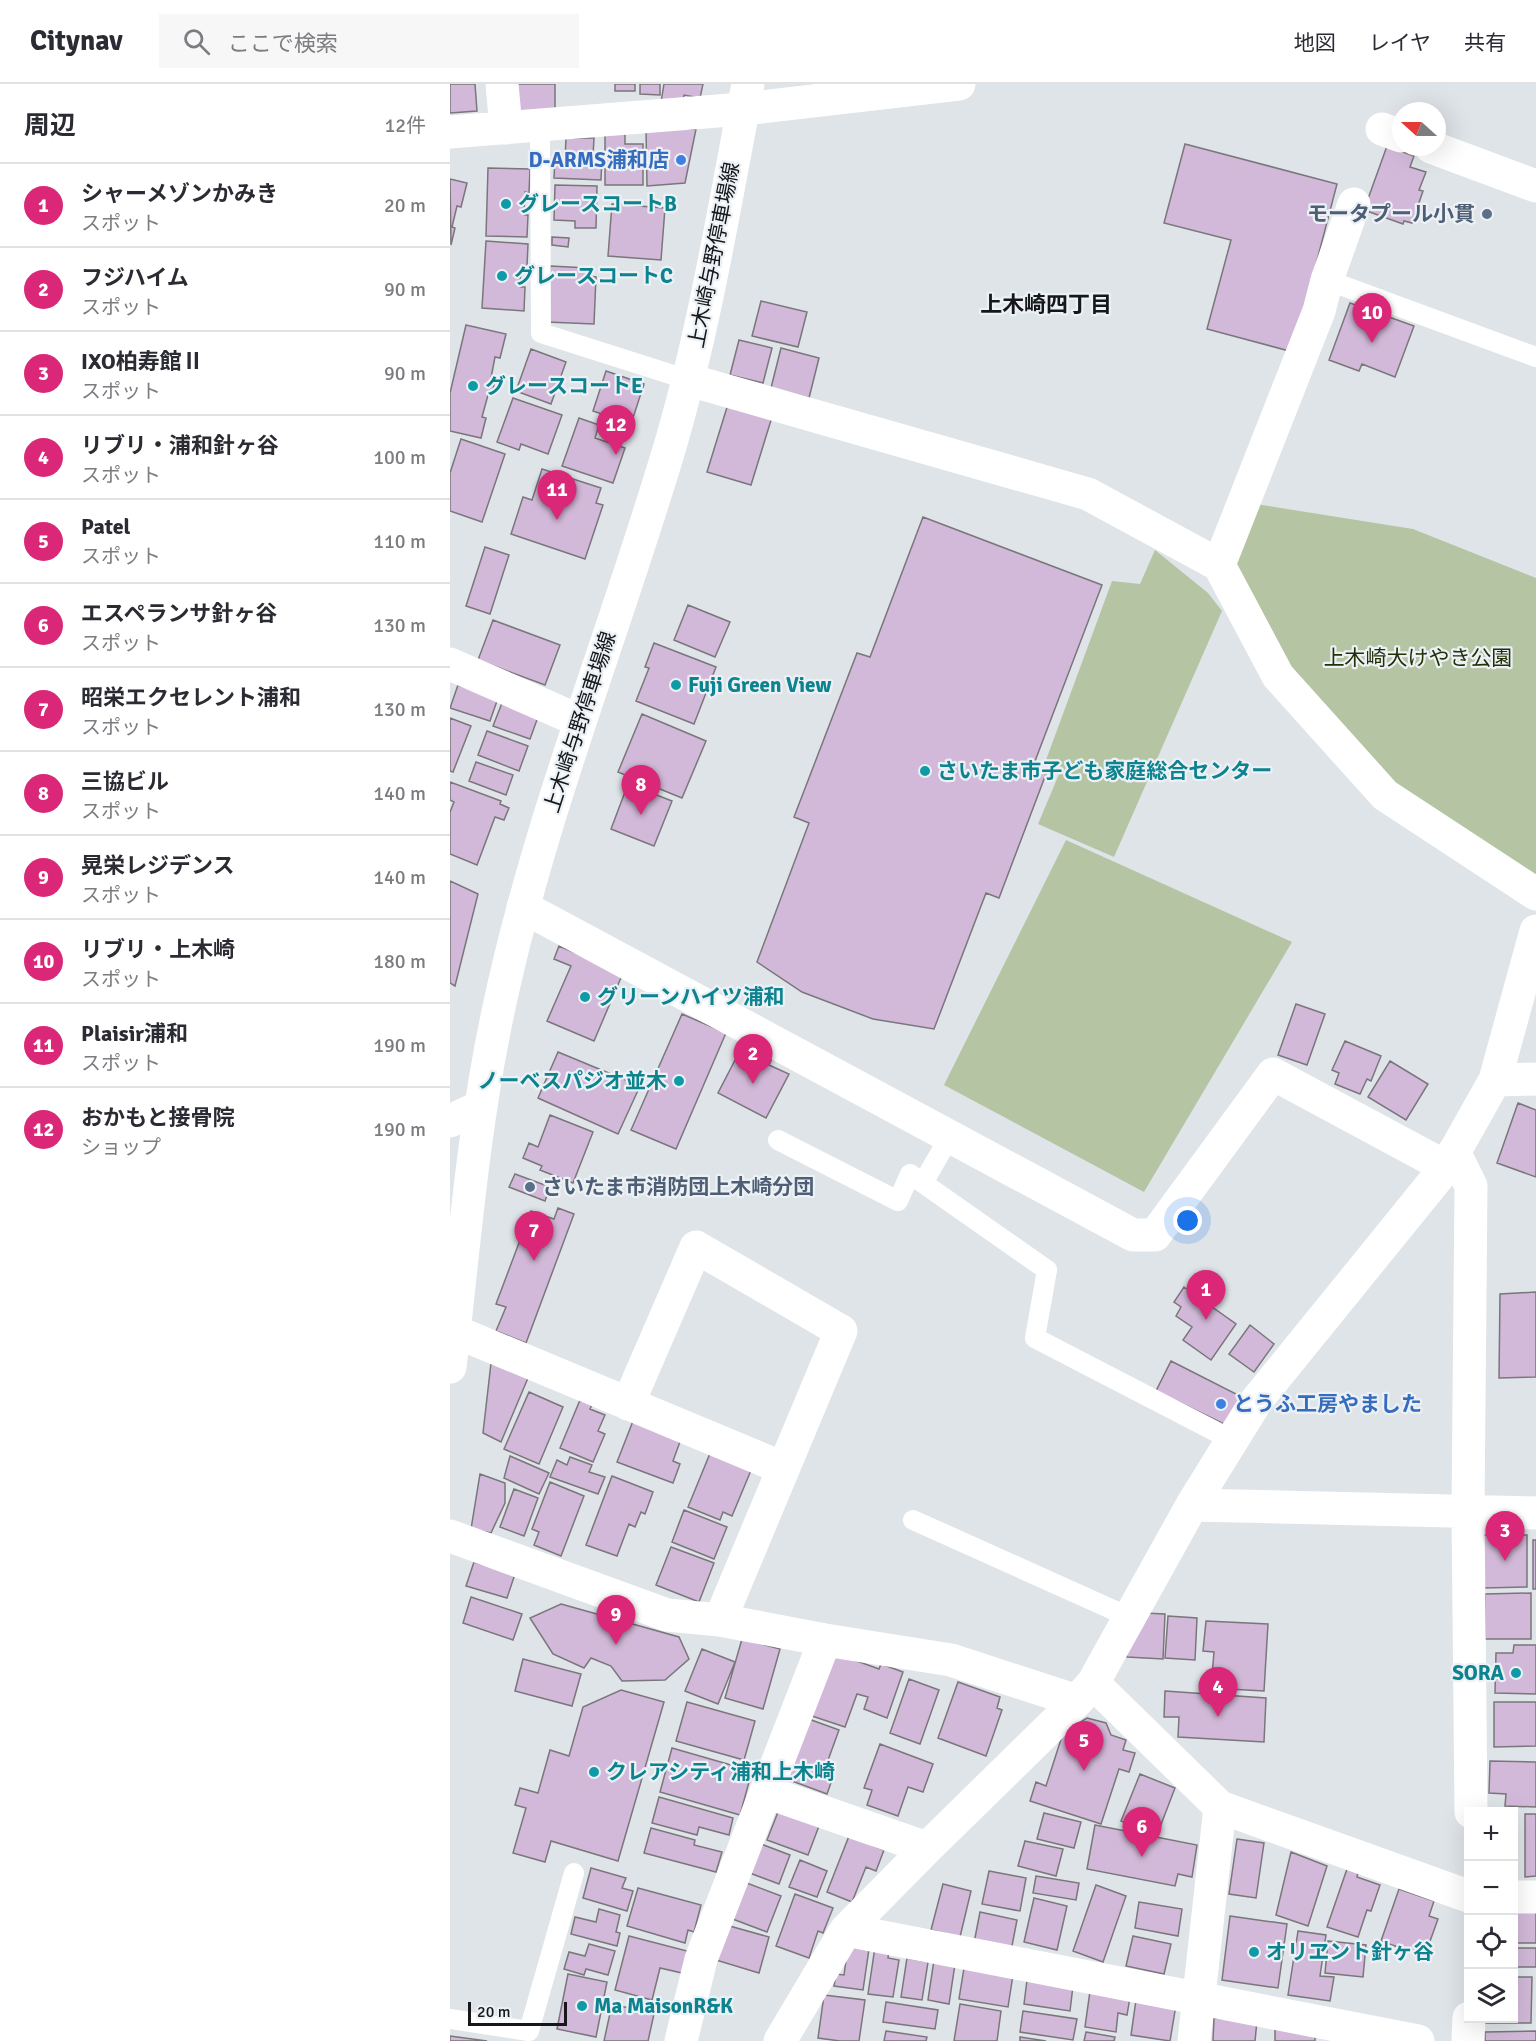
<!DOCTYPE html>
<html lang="ja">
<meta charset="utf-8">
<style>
:root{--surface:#fff;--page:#f7f7f7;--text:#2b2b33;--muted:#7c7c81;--line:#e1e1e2;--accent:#db2777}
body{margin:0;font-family:Signika,"Noto Sans JP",sans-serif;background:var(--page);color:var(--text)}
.controls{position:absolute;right:18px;bottom:18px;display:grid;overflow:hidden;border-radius:0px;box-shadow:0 6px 24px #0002}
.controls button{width:54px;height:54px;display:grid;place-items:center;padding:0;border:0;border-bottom:2px solid var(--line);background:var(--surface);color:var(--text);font:30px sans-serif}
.compass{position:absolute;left:942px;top:18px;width:54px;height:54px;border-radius:50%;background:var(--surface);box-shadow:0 6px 24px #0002;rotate:291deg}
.scale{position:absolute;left:18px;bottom:15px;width:99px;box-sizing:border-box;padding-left:6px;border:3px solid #151719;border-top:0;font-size:16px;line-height:21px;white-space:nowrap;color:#151719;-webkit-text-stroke:4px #ecf1f6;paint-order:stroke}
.you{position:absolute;left:738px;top:1137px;width:21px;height:21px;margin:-15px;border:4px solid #fff;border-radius:50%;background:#1a73e8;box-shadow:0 0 0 9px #1a73e833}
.badge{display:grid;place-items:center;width:39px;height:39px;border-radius:50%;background:var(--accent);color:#fff;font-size:20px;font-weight:700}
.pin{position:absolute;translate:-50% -50px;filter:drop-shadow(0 2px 3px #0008)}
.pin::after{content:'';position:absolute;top:32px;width:21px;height:18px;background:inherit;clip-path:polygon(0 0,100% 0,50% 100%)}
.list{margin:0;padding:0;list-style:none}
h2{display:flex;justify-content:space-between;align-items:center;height:78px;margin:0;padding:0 24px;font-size:26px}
h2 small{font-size:20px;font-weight:400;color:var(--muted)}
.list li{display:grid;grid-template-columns:39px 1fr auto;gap:18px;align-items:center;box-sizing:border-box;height:84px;padding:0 24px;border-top:2px solid var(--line)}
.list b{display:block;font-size:22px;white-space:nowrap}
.list p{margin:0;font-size:20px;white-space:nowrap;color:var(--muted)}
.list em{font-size:20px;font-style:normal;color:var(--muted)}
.icon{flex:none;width:33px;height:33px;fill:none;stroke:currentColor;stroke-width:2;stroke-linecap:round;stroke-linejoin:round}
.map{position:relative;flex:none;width:1086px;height:1957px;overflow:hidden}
header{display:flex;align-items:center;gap:36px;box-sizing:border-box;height:84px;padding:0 30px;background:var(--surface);border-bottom:2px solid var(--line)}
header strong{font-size:28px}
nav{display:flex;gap:33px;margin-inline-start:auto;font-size:21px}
.search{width:420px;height:54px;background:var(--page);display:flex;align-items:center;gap:15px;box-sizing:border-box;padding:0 21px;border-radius:0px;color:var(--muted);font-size:22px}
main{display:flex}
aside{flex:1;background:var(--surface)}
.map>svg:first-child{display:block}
.green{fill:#b5c4a3}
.building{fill:#d2b9d9;stroke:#7a767b;stroke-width:1.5}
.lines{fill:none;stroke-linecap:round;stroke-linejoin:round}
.lane{stroke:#fff;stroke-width:20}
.street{stroke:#fff;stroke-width:33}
.secondary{stroke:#fff;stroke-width:33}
.shop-dot{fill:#3f7fe0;stroke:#ecf1f6;stroke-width:2}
.culture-dot{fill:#0f9aa8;stroke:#ecf1f6;stroke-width:2}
.service-dot{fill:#5c6f8a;stroke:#ecf1f6;stroke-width:2}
.labels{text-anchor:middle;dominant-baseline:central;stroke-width:4.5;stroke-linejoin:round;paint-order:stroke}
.shop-label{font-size:21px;font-weight:bold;fill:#366cbe;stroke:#ecf1f6;text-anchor:end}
.culture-label{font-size:21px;font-weight:bold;fill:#0d838f;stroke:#ecf1f6;text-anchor:start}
.service-label{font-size:21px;font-weight:bold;fill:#4e5e75;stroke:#ecf1f6;text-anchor:end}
.street-label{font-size:21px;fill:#151719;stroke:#ecf1f6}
.park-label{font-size:21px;fill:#223006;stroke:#ecf1f6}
.neighbourhood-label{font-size:22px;font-weight:bold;fill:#151719;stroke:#ecf1f6}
</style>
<header>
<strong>Citynav</strong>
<div class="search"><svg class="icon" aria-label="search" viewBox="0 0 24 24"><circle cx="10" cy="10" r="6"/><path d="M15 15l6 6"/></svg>ここで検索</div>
<nav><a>地図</a><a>レイヤ</a><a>共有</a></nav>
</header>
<main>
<aside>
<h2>周辺<small>12件</small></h2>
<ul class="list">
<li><span class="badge">1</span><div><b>シャーメゾンかみき</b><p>スポット</p></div><em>20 m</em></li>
<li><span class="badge">2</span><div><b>フジハイム</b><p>スポット</p></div><em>90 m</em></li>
<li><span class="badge">3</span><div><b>IXO柏寿館Ⅱ</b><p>スポット</p></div><em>90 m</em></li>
<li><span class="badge">4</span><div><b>リブリ・浦和針ヶ谷</b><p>スポット</p></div><em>100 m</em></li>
<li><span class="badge">5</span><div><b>Patel</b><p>スポット</p></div><em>110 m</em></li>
<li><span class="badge">6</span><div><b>エスペランサ針ヶ谷</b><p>スポット</p></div><em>130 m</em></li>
<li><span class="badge">7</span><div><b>昭栄エクセレント浦和</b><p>スポット</p></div><em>130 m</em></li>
<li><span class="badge">8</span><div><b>三協ビル</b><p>スポット</p></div><em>140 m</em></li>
<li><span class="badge">9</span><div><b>晃栄レジデンス</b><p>スポット</p></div><em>140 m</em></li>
<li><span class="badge">10</span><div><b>リブリ・上木崎</b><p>スポット</p></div><em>180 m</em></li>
<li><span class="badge">11</span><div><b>Plaisir浦和</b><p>スポット</p></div><em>190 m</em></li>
<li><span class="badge">12</span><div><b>おかもと接骨院</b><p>ショップ</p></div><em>190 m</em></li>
</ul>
</aside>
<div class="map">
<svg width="1086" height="1957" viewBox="0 0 1086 1957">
<rect width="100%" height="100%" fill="#dfe4e9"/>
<path class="green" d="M793 418 963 445 1086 494V810L935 711 828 592 769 481Z
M705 466 758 509 772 527 664 773 588 740 612 683 596 676 662 497 690 500Z
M616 756 842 858 694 1108 494 1001Z"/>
<path class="building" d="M0 0H25L27 27 0 29Z
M66 0H105V28H66Z
M165 0H185V7H165Z
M190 0H210V11L190 10Z
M214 0H253L250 14 234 11 232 21 211 18Z
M246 45 235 99 197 102 196 46Z
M155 48H175V60H193V101H155Z
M116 54H144L143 72H152L151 96 104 94 105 75H115Z
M735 60 887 100 843 268 757 245 781 156 714 139Z
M937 62 964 72 960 83 976 88 969 106 973 107 962 139 954 137 953 140 914 126Z
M38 84 80 85 79 109 75 108 74 131H78L77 153 36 152Z
M0 95 17 99 11 123 7 122 2 143 5 144 1 161Z
M105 101 147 102 146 144H125V137L104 136Z
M162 120 215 124 211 176 158 172Z
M102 153 119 154 118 163 102 161Z
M36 157 78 160 77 182H71L70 203H75L74 227 32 224Z
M100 182 138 184V192L146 193 144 240 97 238Z
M311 217 357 228 348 263 302 252Z
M900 219 964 242 945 293 912 280 909 287 879 276Z
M16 241 56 250 50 274 45 273 41 294 45 295 42 312 38 311 32 333 36 334 31 354 0 347V309Z
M289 256 322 264 313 299 280 291Z
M331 264 369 274 359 314 321 304Z
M81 265 116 278 101 320 66 307Z
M156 287 194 300 181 340 143 327Z
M63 314 112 331 98 370 71 360 69 366 47 358Z
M278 320 322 333 301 401 257 388Z
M129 334 149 341 145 354 175 364 163 399 112 382Z
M11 355 55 370 32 438 0 427V389Z
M92 385 151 404 146 419 153 421 135 475 61 450 73 413 82 416Z
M473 433 652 501 582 685 596 690 549 814 536 809 484 945 423 935 352 908 307 878 359 739 344 733 407 569 420 573Z
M35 463 59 471 40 530 16 522Z
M238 521 280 538 265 573 224 556Z
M43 536 110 561 95 601 28 576Z
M204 559 266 583 244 640 186 617 199 584 195 583Z
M8 601 48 614 40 637 0 624Z
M52 619 88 633 80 655 43 642Z
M192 630 256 657 232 714 168 688Z
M0 634 21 642 3 688 0 687Z
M37 647 78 662 69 687 28 671Z
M26 678 63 691 56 711 19 697Z
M0 698 51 717 50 720 59 724 54 736 45 733 27 781 0 770V728L4 718 0 716Z
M178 700 222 717 204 762 161 745Z
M0 797 28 810 5 902 0 899Z
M109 862 173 889 144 957 97 937 121 882 104 875Z
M846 920 875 930 857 981 828 971Z
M232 930 276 949 226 1065 181 1046Z
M296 955 324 970 319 981 339 990 316 1034 268 1009Z
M895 957 931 972 921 997 917 995 910 1010 885 1000 889 989 882 986Z
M108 968 190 1002 168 1050 88 1014Z
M940 977 978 1000 956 1036 918 1013Z
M1068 1019 1086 1026V1093L1047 1079Z
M100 1031 143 1048 123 1099 90 1086 92 1082 73 1074 79 1059 88 1063Z
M65 1090 100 1103 95 1117 59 1103Z
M108 1124 124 1130 76 1259 46 1247 56 1223 46 1220 81 1127 104 1135Z
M734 1203 786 1240 761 1276 733 1256 742 1243 726 1232 731 1223 724 1218Z
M1086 1208V1293L1049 1294 1050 1210Z
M800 1241 824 1260 804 1288 779 1270Z
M721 1277 792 1313 778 1342 706 1307Z
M41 1279 78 1294 51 1358 33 1349Z
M79 1308 113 1323 89 1380 54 1365Z
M130 1316 142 1321 140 1325 155 1331 148 1347 155 1350 143 1378 110 1364Z
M183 1337 231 1355 223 1377 230 1380 223 1399 167 1378Z
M261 1367 302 1384 282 1432 273 1428 270 1436 238 1423Z
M60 1372 99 1389 89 1410 54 1394Z
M120 1373 142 1381 139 1388 155 1393 148 1410 100 1393 107 1376 117 1381Z
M30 1390 55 1399V1419L41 1449 21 1445Z
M162 1392 203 1408 195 1430 191 1428 185 1443 179 1440 167 1472 136 1461Z
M100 1398 134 1412 111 1472 84 1461 89 1448 82 1445Z
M64 1405 88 1414 74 1452 50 1443Z
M234 1426 277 1443 264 1475 222 1458Z
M1033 1451H1077V1503L1033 1504Z
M1083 1456H1086V1505H1083Z
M221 1463 264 1479 249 1518 206 1501Z
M24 1478 65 1490 57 1514 16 1502Z
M1081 1509V1555H1035V1510Z
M21 1513 72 1530 63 1556 13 1539Z
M111 1520 229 1553 239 1575 215 1596 172 1597 161 1582 141 1574 134 1584 103 1570 80 1534Z
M693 1529 715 1530 713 1575 677 1573 675 1567Z
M718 1532 747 1534 745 1576 715 1574Z
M756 1537 818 1540 814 1607 761 1604 764 1568 753 1567Z
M292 1555 330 1565 313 1625 275 1614Z
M1064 1561H1086V1610L1045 1609 1046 1569H1063Z
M252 1565 285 1578 268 1620 235 1607Z
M382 1568 429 1585 431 1580 453 1588 437 1634 414 1625 418 1613 407 1610 395 1643 359 1631Z
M73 1575 131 1590 122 1622 65 1607Z
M459 1595 489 1606 470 1660 440 1649Z
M508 1598 550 1613 547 1624 552 1626 536 1672 488 1654Z
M171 1606 214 1618 168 1777 101 1757 95 1778 63 1769 76 1724 65 1721 70 1704 88 1709 100 1666 119 1672 133 1623Z
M715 1607 816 1614 814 1658 728 1653 729 1633H714Z
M237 1618 305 1637 294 1676 226 1657Z
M1044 1618H1086V1662L1044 1663Z
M356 1634 389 1646 373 1690 383 1693 377 1710 334 1694Z
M637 1634 656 1639 661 1651 676 1656 673 1666 685 1669 679 1688 669 1685 651 1740 580 1717 586 1698 596 1702 613 1649 621 1651 624 1642Z
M430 1660 483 1680 473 1708 458 1703 448 1732 417 1721 422 1706 414 1704Z
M222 1664 302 1687 290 1731 210 1708Z
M1040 1677 1086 1678V1723L1055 1722 1056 1710 1039 1709Z
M690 1690 725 1704 707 1751 671 1737Z
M209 1713 283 1734 279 1751 249 1743 247 1751 202 1739Z
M328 1728 369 1742 358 1771 317 1756Z
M594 1729 631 1738 624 1764 587 1755Z
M1075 1730H1086V1792L1075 1793Z
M1064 1731H1066V1800H1064Z
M645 1741 747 1761 742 1793 728 1790 725 1802 637 1785Z
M201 1744 245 1756 244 1761 272 1768 266 1788 194 1769Z
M399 1752 434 1766 426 1787 416 1783 402 1818 377 1808Z
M787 1755 814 1759 806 1814 779 1810Z
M575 1757 613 1765 606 1792 568 1782Z
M311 1760 340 1771 329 1800 297 1788Z
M841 1768 877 1782 858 1842 826 1831Z
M350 1776 377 1787 367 1813 339 1803Z
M141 1784 176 1794 172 1804 183 1807 177 1827 133 1814Z
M897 1785 908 1788 907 1793 930 1801 921 1827 917 1826 908 1853 877 1843Z
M539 1787 576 1794 570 1827 532 1820Z
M586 1792 629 1799 626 1816 583 1809Z
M294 1798 331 1812 317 1848 280 1834Z
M493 1800 521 1807 510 1853 481 1846Z
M646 1801 676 1812 653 1878 623 1867Z
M188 1804 251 1821 244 1848 238 1846 235 1859 177 1842Z
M949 1805 984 1817 979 1832 988 1835 979 1860 974 1858 970 1871 931 1857Z
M345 1810 383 1824 373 1849 368 1847 359 1874 326 1862Z
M584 1814 617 1822 607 1866 574 1858Z
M689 1818 732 1825 728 1852 685 1844Z
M1064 1823 1086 1824V1859H1064Z
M149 1825 170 1831 166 1848 170 1849 167 1862 121 1850 125 1833 146 1838Z
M530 1828 567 1836 561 1867 524 1859Z
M780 1832 837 1840 828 1904 772 1896Z
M276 1841 319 1853 309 1889 266 1876Z
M848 1847 876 1851 870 1892 884 1893 880 1917 838 1911Z
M179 1852 237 1867 232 1889 210 1884 202 1916 165 1906Z
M683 1852 721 1860 714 1890 676 1882Z
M878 1857 916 1861 913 1893 875 1889Z
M139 1860 165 1867 158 1891 136 1885 134 1891 114 1885 119 1868 135 1872Z
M398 1862 419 1865 413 1906 384 1902 386 1890 394 1891Z
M425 1863 439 1866 438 1874 449 1876 443 1913 418 1910Z
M1064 1864H1086V1883H1064Z
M457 1874 478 1878 472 1916 451 1913Z
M484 1876 505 1880 499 1920 478 1916Z
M514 1884 563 1891 558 1923 509 1915Z
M118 1890 157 1898 146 1953 107 1945Z
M1064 1893H1082L1081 1939H1032L1033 1934H1064Z
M577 1896 623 1902 620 1927 574 1920Z
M640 1907 680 1913 677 1931 668 1929 666 1948 635 1943Z
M374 1911 415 1916 409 1957H390L368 1954Z
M686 1916 726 1921 720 1957 681 1951Z
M436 1918 488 1926 485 1945 433 1938Z
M162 1920 204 1930 198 1957H154Z
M510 1920 551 1927 547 1957H504Z
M573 1927 627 1935 623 1956 570 1948Z
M764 1934 807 1937 805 1957H763Z
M825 1944H865V1957H825Z
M436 1947 477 1953 476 1957H434Z
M1086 1947V1957H1035V1948Z
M636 1948 665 1953 664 1957H634Z
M0 1952 37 1957H0Z
M570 1953 596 1957H570Z"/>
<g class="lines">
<path class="lane" d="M90 41 91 249 239 296
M877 196 1086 273
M328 1056 448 1117 460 1090 597 1186 585 1254 782 1356
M473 1099 500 1052
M463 1436 679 1533
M0 1935 79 1947 124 1789"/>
<path class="street" d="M52 0 56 44
M932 45 951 52
M0 48 293 25 509 0
M981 63 1086 102
M239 296 638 410 769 481 828 592 935 711 1086 810
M769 481 869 227 877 196 904 120
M0 580 130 637
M73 823 683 1151H705L823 990 996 1083
M1045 996 1086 995
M0 1037 30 1023
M1004 1068 1021 1102 1018 1427 1021 1728
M4 1247 333 1384
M178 1320 246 1163 391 1247 270 1536
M742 1421 1086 1429
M0 1452 217 1531 270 1536 375 1556 501 1576 627 1617
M643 1599 770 1723 1018 1812
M316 1708 477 1764
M1064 1813H1086
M396 1846 968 1957
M231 1957 251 1875 375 1556
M330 1957 396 1846 477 1764 627 1617 643 1599 742 1421 807 1316 996 1083 1045 996 1086 847
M744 1957 770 1723
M1018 1957 1019 1934"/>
<path class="secondary" d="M0 1283C14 1164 23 1045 48 928 88 737 162 556 218 369 254 249 274 124 298 0"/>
</g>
<g class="shop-dot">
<circle cx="231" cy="76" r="6"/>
<circle cx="771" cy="1320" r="6"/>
</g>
<g class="culture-dot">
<circle cx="56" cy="120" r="6"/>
<circle cx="52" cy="192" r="6"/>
<circle cx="23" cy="302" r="6"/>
<circle cx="226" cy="601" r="6"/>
<circle cx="475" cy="687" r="6"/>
<circle cx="135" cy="913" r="6"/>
<circle cx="229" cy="997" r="6"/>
<circle cx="1066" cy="1589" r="6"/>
<circle cx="144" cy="1688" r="6"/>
<circle cx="804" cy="1868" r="6"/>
<circle cx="132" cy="1922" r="6"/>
</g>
<g class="service-dot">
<circle cx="1037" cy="130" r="6"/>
<circle cx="80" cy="1103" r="6"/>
</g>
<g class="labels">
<g class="shop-label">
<text x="219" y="76">D-ARMS浦和店</text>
<text x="783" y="1320" text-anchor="start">とうふ工房やました</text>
</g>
<g class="culture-label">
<text x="68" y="120">グレースコートB</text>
<text x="64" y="192">グレースコートC</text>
<text x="35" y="302">グレースコートE</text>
<text x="238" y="601">Fuji Green View</text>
<text x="487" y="687">さいたま市子ども家庭総合センター</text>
<text x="147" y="913">グリーンハイツ浦和</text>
<text x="217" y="997" text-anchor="end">ノーベスパジオ並木</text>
<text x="1054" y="1589" text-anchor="end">SORA</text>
<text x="156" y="1688">クレアシティ浦和上木崎</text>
<text x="816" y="1868">オリヱント針ヶ谷</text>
<text x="144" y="1922">Ma MaisonR&amp;K</text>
</g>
<g class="service-label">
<text x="1025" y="130">モータプール小貫</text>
<text x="92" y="1103" text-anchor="start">さいたま市消防団上木崎分団</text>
</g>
<g class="street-label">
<text transform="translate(264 171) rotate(-79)">上木崎与野停車場線</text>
<text transform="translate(130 638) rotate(-72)">上木崎与野停車場線</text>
</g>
<g class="park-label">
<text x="968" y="574">上木崎大けやき公園</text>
</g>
<g class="neighbourhood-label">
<text x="596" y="220">上木崎四丁目</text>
</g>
</g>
</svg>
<div class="controls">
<button>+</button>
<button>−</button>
<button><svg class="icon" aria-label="locate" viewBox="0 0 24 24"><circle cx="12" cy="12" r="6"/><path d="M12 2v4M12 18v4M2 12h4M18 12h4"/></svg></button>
<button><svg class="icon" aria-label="layers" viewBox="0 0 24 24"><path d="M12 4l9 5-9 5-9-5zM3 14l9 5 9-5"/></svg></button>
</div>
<svg class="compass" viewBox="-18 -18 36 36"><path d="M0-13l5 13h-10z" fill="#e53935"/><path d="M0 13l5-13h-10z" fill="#7c7c81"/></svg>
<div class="scale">20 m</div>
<div class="you"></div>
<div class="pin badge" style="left:756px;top:1236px">1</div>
<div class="pin badge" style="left:303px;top:1000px">2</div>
<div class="pin badge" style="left:1055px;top:1477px">3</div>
<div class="pin badge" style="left:768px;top:1633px">4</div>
<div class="pin badge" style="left:634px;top:1687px">5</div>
<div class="pin badge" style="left:692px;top:1773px">6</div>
<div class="pin badge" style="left:84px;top:1177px">7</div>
<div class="pin badge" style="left:191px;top:731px">8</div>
<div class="pin badge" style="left:166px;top:1561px">9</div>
<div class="pin badge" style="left:922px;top:259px">10</div>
<div class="pin badge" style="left:107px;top:436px">11</div>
<div class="pin badge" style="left:166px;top:371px">12</div>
</div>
</main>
